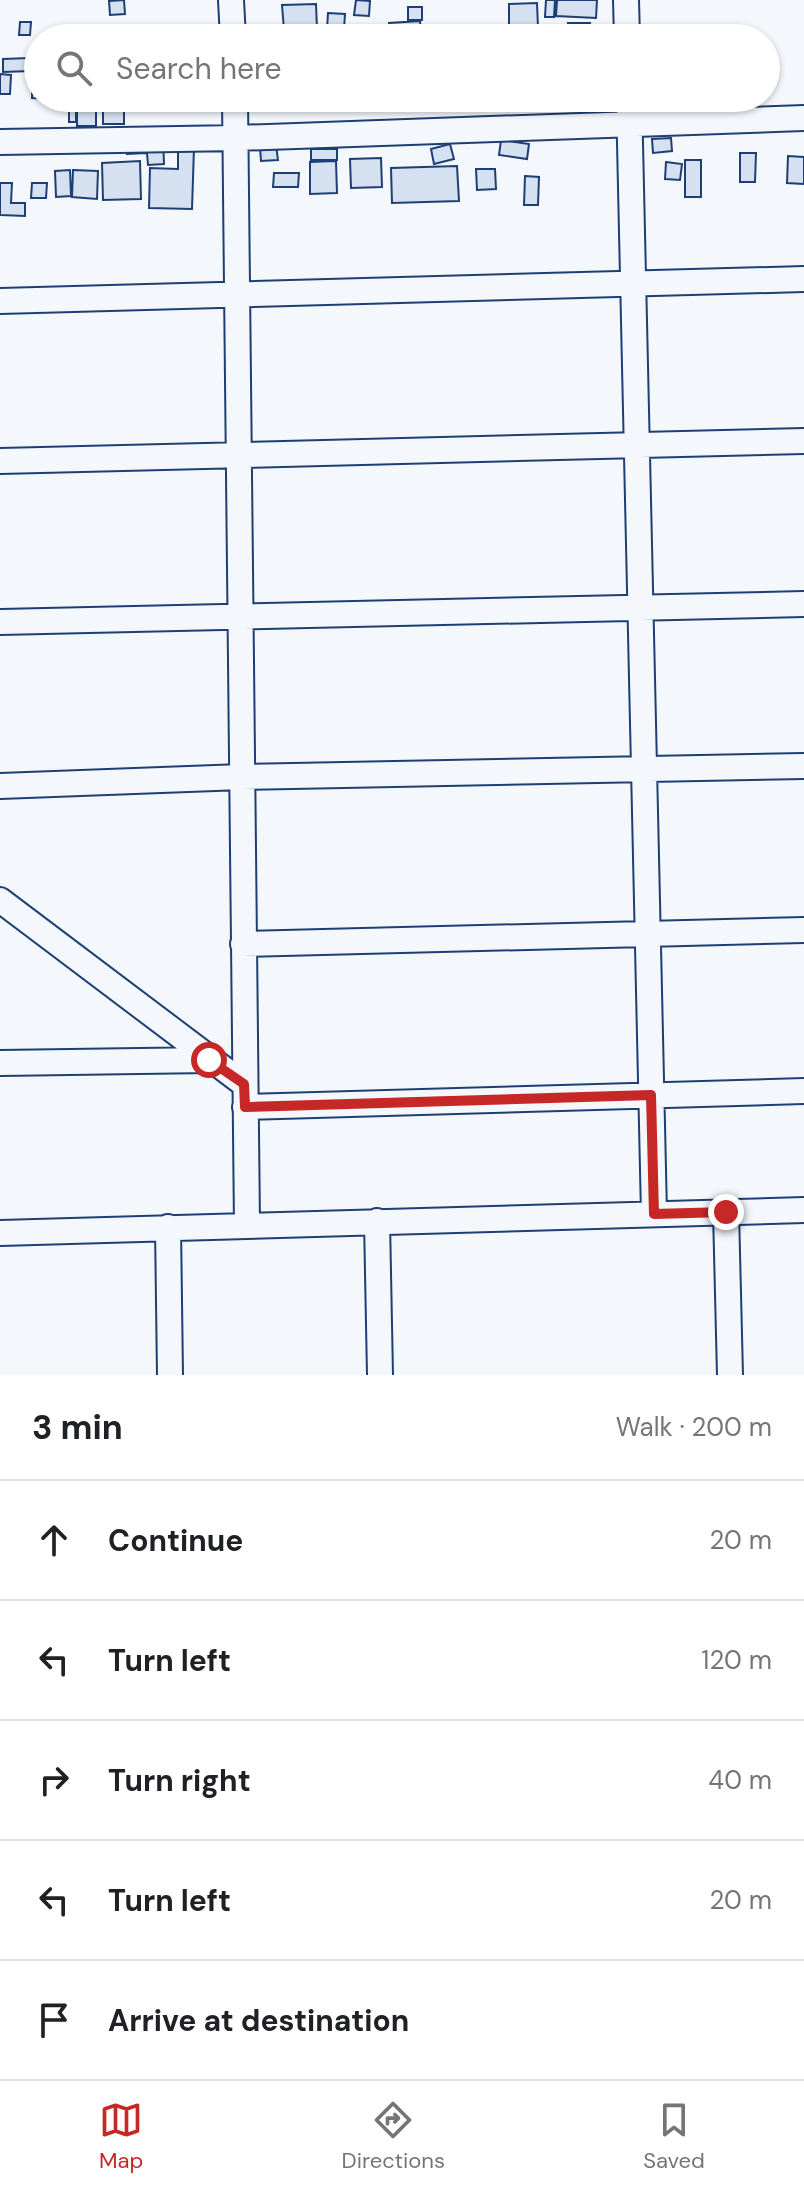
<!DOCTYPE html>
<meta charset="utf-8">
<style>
:root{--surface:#fff;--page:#f2f2f2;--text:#202124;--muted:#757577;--line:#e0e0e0;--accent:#c62828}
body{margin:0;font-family:"DM Sans",sans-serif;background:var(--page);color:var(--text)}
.stop{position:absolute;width:24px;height:24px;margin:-18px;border:6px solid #c62828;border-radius:50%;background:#fff}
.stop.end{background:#c62828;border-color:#fff;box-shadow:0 2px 8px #0008}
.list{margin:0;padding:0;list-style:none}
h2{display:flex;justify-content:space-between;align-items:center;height:104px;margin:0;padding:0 32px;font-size:34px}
h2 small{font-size:26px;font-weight:400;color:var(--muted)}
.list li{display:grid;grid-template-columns:52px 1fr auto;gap:24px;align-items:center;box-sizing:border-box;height:120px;padding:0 32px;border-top:2px solid var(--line)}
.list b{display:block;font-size:30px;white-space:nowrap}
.list em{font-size:26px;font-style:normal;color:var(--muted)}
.icon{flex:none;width:44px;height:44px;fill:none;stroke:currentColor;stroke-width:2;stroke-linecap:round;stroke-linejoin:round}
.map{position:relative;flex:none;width:804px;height:1375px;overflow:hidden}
.search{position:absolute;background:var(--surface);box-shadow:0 2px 6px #0004;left:24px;right:24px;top:24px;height:88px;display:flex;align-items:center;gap:20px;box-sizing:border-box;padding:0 28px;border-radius:44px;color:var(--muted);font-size:30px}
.sheet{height:704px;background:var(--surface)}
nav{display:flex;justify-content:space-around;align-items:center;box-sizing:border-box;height:112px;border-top:2px solid var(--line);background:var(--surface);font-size:22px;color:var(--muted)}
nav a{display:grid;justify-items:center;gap:4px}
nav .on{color:var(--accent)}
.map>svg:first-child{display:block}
.building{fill:#d5e0f0;stroke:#1d3f73;stroke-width:2}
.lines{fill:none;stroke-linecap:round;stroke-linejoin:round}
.minor-casing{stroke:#1d3f73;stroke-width:28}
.minor{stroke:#f4f7fb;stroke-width:24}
.route{stroke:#c62828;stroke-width:10}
</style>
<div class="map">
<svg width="804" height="1375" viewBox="0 0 804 1375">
<rect width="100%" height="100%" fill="#f4f7fb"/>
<path class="building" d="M124 0 125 14 110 15 109 1Z
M356 0 370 1 369 16 354 15Z
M546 0H555L554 17H545Z
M557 0H597L596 18 556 16Z
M537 3 538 27 509 28V4Z
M316 4 317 29 284 30 282 5Z
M408 7H422V20H408Z
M328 13 345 14 344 29H327Z
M420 21 421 34 390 36 389 23Z
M20 22H31L30 35H19Z
M568 23H590L591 38H568Z
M502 32V38H469V34Z
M29 58 30 71 3 72V59Z
M33 62H38V98L54 99 32 98Z
M0 74 11 75 10 94H0Z
M69 98H124V124H103V103H76V122H69Z
M472 98H498V104L471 102Z
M554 98H599V104L555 105Z
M77 105H96V126H77Z
M163 138 164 164 148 165 147 153 127 154V139Z
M671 138 672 151 653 153 652 139Z
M501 140 529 144 527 159 499 155Z
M450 144 454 159 434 164 431 149Z
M276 145 278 160 261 161 260 147Z
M178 147 194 148 192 209 149 208 150 168 178 169Z
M311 149H337V160H311Z
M740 153H756L755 182H740Z
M788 156 804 157V184L787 183Z
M381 158 382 187 351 188 350 159Z
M685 160H701V197H685Z
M140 161 141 199 103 200 102 163Z
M336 161 337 193 310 194V162Z
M666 162 682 164 680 180 665 179Z
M457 166 459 201 392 203 391 168Z
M476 169H495L496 189 477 190Z
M70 170 71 196 56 197 55 171Z
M73 170 98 171 97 199 72 197Z
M274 173H299L298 187H273Z
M525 176 539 177 538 205H524Z
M0 183H12L11 203H25V216L0 215Z
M32 183H47L46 198H31Z"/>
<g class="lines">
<g class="minor-casing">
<path id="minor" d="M231 0 233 38
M626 0 627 38
M235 98 247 1225
M629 98 654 1214
M0 142 237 138 804 118
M0 301 804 279
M0 461 804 441
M0 622 804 604
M0 786 242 777 804 766
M0 900 244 1084
M243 944 804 930
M0 1063 209 1060
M245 1107 804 1091
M726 1212 730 1375
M377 1221 380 1375
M168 1227 170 1375
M0 1233 804 1210"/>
</g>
<use href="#minor" class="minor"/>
</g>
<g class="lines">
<path class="route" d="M209 1060 244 1084 245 1107 651 1095 654 1214 726 1212"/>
</g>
</svg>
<div class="stop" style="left:209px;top:1060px"></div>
<div class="stop end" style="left:726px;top:1212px"></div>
<div class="search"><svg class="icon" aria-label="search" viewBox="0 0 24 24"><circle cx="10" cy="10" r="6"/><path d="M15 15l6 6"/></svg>Search here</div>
</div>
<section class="sheet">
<h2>3 min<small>Walk · 200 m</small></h2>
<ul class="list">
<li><svg class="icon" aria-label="ahead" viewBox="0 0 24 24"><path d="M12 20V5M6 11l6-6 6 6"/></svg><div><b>Continue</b></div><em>20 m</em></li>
<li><svg class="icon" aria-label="left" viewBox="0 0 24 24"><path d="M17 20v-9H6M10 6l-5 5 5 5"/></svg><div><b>Turn left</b></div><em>120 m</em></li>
<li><svg class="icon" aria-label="right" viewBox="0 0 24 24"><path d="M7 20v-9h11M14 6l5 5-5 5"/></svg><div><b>Turn right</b></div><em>40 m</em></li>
<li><svg class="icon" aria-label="left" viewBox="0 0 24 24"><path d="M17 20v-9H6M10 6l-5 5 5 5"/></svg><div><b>Turn left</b></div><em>20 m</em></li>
<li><svg class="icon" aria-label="arrive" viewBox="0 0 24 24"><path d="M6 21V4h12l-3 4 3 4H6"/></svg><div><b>Arrive at destination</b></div></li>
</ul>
</section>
<nav>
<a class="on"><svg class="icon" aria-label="map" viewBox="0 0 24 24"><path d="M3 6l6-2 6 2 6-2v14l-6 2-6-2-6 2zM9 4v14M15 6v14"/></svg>Map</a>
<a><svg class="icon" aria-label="directions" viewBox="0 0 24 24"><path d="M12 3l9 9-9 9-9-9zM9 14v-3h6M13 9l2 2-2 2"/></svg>Directions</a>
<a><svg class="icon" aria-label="saved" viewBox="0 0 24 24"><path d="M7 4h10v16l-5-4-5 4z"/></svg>Saved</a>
</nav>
